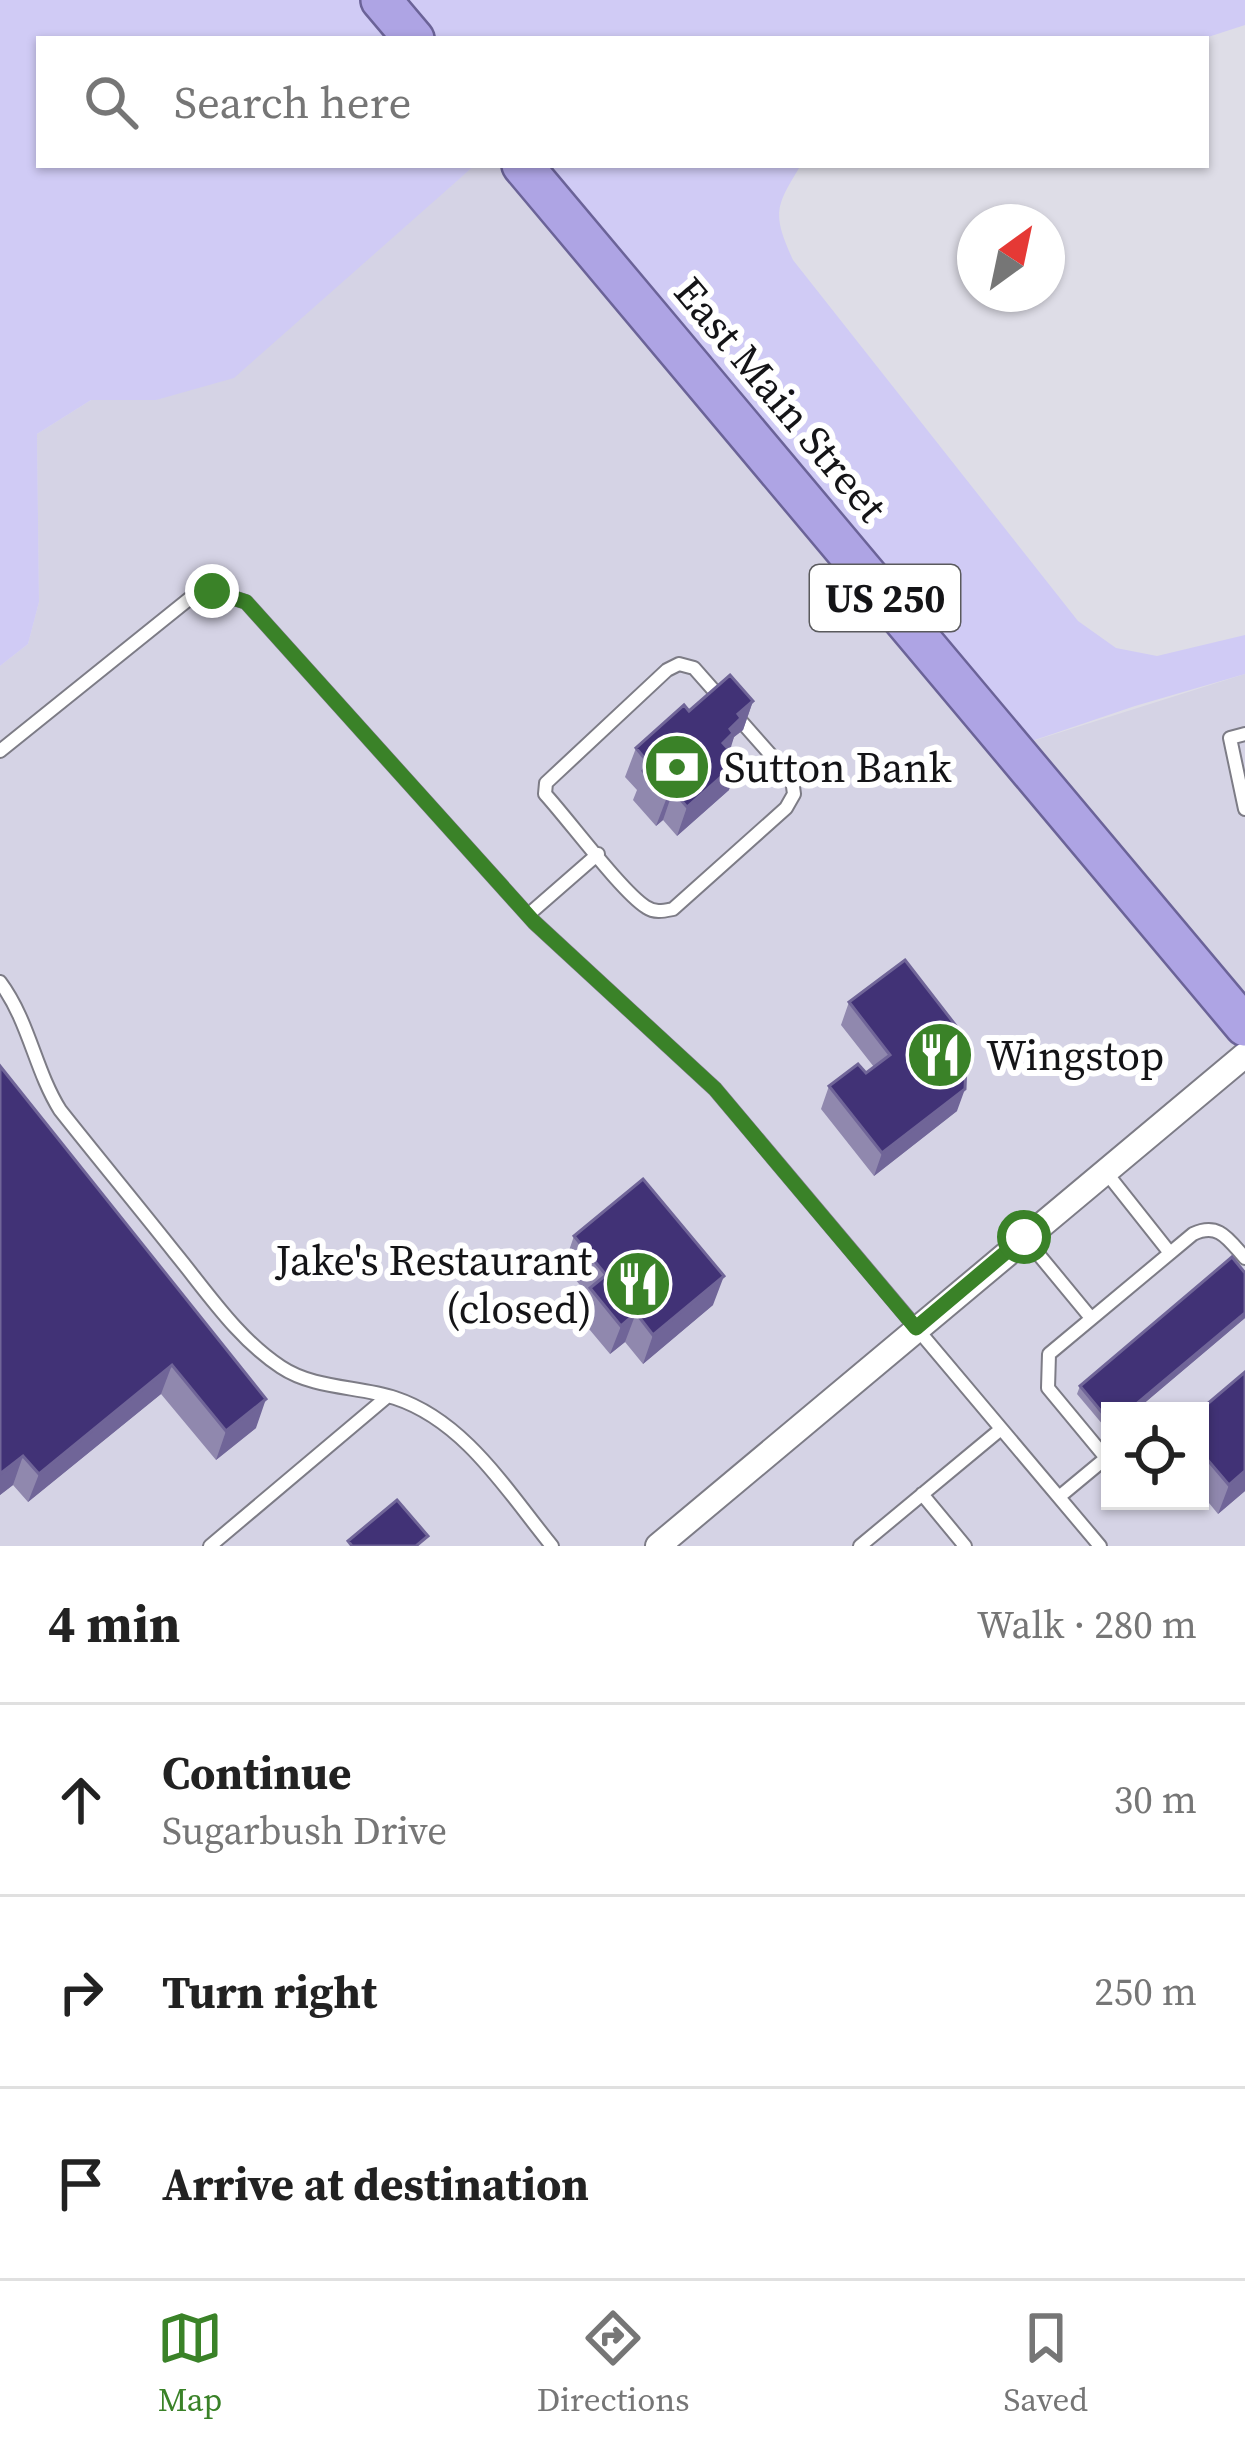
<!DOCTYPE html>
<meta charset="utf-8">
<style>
:root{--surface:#fff;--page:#f6f6f6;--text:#222;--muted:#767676;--line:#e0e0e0;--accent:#3a8228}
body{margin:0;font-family:"Source Serif 4",serif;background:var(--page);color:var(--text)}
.controls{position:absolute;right:36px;bottom:36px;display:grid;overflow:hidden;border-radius:0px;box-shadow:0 3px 9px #0004}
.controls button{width:108px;height:108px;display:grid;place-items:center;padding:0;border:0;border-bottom:3px solid var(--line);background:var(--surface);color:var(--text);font:60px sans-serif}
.compass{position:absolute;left:957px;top:204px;width:108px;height:108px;border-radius:50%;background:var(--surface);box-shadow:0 3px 9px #0004;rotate:33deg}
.stop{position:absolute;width:36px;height:36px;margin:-27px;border:9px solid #3a8228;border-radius:50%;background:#fff}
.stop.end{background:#3a8228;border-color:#fff;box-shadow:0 3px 12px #0008}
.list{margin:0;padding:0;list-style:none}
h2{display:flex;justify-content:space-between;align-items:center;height:156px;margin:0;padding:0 48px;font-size:51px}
h2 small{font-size:39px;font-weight:400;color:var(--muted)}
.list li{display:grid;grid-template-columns:78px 1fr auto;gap:36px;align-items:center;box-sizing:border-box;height:192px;padding:0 48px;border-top:3px solid var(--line)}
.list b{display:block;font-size:45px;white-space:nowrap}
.list p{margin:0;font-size:39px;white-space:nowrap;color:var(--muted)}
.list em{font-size:39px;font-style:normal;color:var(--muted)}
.icon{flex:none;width:66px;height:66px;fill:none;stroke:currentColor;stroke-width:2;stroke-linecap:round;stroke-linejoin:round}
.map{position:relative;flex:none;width:1245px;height:1546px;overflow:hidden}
.search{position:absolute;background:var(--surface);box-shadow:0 3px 9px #0004;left:36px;right:36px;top:36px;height:132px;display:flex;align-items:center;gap:30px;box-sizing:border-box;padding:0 42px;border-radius:0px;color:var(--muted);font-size:45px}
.sheet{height:732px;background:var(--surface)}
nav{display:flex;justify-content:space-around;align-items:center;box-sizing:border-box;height:168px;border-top:3px solid var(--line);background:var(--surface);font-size:33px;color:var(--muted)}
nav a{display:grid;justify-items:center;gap:6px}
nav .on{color:var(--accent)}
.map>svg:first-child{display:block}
.built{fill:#d5d3e5;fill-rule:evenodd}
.green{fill:#d0cbf5}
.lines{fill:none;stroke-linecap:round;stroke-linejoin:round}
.service-casing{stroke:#7d7c86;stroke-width:16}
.minor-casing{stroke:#7d7c86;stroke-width:28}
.trunk-casing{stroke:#6b6398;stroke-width:44}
.service{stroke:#fff;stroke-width:12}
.minor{stroke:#fff;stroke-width:24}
.trunk{stroke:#aea4e4;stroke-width:39}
.wall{fill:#9088ae}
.shaded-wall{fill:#706598}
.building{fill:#413276;stroke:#706598;stroke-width:3}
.route{stroke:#3a8228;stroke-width:15}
.labels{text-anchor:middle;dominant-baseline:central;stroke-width:12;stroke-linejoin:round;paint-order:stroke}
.shield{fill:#fff;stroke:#5a5a5d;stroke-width:3}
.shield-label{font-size:39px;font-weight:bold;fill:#141417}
.street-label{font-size:42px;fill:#141417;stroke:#fff}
.poi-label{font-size:42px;fill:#141417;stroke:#fff;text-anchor:start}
</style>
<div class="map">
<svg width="1245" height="1546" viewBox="0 0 1245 1546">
<rect width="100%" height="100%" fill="#dedde7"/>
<path class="built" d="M475 165H531L1017 746 1245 674V1546H0V666L28 644 39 602 37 434 91 400H156L393 235ZM1110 1411H1200V1501H1110Z"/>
<path class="green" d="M0 0H370L403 39H39V165H475L234 378 156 400H91L37 434 39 602 28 644 0 666Z
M391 0H1245V25L1202 39H424Z
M531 165H801C775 207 772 214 793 260L1078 621 1116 648 1157 656 1245 635V674L1135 706 1017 746Z"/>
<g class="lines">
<g class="service-casing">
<path id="service" d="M679 664 694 668 792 779 794 794 786 808 673 909C663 911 655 913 646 907 622 892 568 819 545 794L546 783 667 670Z
M1245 734 1230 738 1245 809
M0 751 189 599 212 591 246 602 534 922 715 1089 1100 1546
M528 915 598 854
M0 982C29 1021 35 1070 60 1110 98 1158 137 1205 175 1253 207 1292 238 1339 281 1367 314 1389 358 1386 395 1398 465 1421 507 1491 552 1546
M1105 1171 1170 1253
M1025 1238 1091 1318
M922 1494 965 1546
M1059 1497 1106 1458 1048 1388 1049 1354 1193 1234C1219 1222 1228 1239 1245 1258
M210 1546 388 1396
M860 1546 1001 1429"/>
</g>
<g class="minor-casing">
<path id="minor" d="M658 1546 1245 1055"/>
</g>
<g class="trunk-casing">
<path id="trunk" d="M381 0 414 39
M522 165 1245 1026"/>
</g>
<use href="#service" class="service"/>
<use href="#minor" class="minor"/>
<use href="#trunk" class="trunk"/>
</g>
<path class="wall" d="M753 701 743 730 734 737 729 749V790L677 836 663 820 656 826 633 800 637 790 625 777 636 748 689 711Z
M849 1002 957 1111 874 1176 821 1109 829 1086 866 1073 874 1067 841 1025Z
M0 1066 256 1428 216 1460 161 1394 28 1502 13 1485 0 1495Z
M574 1236 713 1305 643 1364 625 1342 610 1354 579 1317 587 1294 564 1265Z
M1245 1273V1318L1135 1411H1110L1109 1432 1077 1394 1080 1386Z
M1200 1411 1245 1491 1218 1514 1200 1492Z"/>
<path class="shaded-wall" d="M753 701 743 730 734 737 731 747 727 750 723 743 730 729 738 714Z
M739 761 729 790 677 836 687 807Z
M673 791 663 820 656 826 667 797Z
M965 1089 957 1111 874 1176 882 1153Z
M724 1276 713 1305 643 1364 653 1335Z
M636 1313 625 1342 610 1354 621 1326Z
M1245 1313V1318L1135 1411H1128Z
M172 1365 161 1394 28 1502 39 1474Z
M266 1399 256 1428 216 1460 226 1431Z
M23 1456 13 1485 0 1495V1474Z
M1245 1471V1491L1218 1514 1229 1485Z"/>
<path class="building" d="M730 675 753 701 738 714 741 718 730 729 733 733 723 743 739 761 687 807 673 791 667 797 643 771 650 765 636 748 684 705 689 711Z
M905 960 967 1040 965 1089 882 1153 829 1086 858 1064 866 1073 890 1055 849 1002Z
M0 1066 266 1399 226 1431 172 1365 39 1474 23 1456 0 1474Z
M643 1179 724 1276 653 1335 636 1313 621 1326 590 1288 606 1275 574 1236Z
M1232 1257 1245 1273V1313L1128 1411H1110V1422L1080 1386Z
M1245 1372V1471L1229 1485 1200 1451 1199 1411Z
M397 1500 428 1536 416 1546H352L348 1541Z"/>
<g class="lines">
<path class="route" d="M212 591 246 602 534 922 715 1089 916 1328 1024 1237"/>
</g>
<defs>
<g id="bank-disc" transform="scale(3.45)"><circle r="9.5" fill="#3a8228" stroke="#fff"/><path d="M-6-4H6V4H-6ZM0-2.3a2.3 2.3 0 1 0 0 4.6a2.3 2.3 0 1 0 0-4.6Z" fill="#fff"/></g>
<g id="restaurant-disc" transform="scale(3.45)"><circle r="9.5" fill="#3a8228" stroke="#fff"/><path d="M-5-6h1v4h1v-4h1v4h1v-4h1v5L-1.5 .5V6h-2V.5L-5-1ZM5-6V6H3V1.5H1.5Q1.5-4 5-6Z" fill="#fff"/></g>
</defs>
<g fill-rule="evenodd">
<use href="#bank-disc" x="677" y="767"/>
<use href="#restaurant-disc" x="940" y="1055"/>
<use href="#restaurant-disc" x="638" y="1284"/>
</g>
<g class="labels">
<rect class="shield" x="810" y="565" width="150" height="66" rx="9"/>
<g class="shield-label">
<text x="885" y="598">US 250</text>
</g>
<g class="street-label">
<text transform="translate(781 399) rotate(50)">East Main Street</text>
</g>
<g class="poi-label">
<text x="724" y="767">Sutton Bank</text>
<text x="986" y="1055">Wingstop</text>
<text x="592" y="1260" text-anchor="end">Jake's Restaurant<tspan x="592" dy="48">(closed)</tspan></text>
</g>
</g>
</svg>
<div class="controls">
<button><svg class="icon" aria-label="locate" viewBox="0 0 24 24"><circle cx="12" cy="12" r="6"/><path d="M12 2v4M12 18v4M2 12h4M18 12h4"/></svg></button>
</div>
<svg class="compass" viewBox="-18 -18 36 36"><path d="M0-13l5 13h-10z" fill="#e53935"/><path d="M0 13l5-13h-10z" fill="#767676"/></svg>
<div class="stop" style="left:1024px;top:1237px"></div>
<div class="stop end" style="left:212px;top:591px"></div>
<div class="search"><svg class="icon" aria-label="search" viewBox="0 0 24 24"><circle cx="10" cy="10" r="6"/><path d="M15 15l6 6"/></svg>Search here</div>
</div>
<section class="sheet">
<h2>4 min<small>Walk · 280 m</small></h2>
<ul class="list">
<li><svg class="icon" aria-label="ahead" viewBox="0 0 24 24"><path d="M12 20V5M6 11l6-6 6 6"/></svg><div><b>Continue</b><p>Sugarbush Drive</p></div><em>30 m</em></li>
<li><svg class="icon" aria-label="right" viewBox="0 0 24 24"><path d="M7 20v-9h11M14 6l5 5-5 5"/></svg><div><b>Turn right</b></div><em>250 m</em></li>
<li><svg class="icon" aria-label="arrive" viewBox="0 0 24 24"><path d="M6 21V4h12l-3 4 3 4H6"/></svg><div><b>Arrive at destination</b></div></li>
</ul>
</section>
<nav>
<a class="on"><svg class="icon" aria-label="map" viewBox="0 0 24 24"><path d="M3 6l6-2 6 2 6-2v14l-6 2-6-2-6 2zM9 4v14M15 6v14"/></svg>Map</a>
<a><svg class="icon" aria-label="directions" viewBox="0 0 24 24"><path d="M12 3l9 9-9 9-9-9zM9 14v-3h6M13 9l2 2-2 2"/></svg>Directions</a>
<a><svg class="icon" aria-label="saved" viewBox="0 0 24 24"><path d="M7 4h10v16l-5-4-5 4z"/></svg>Saved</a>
</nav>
